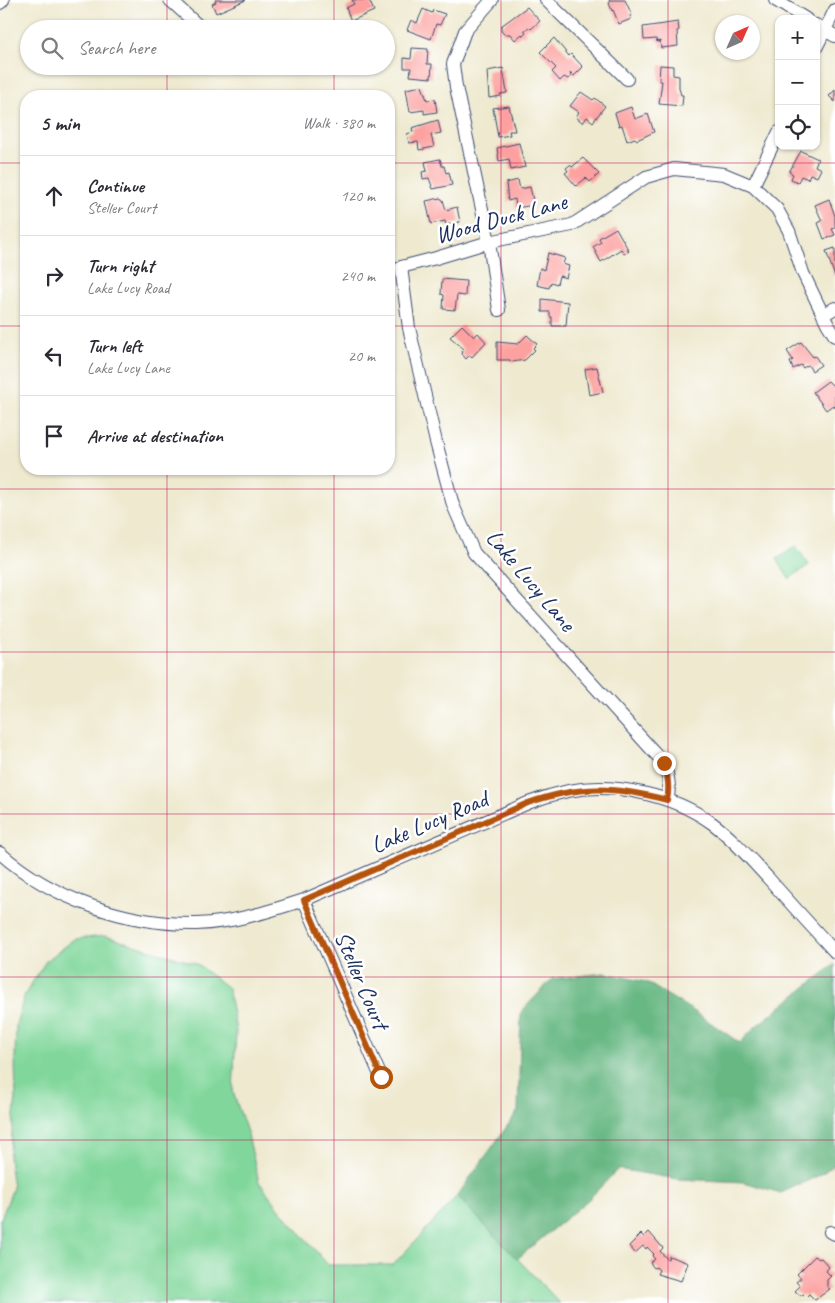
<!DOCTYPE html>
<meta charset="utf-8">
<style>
:root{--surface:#fff;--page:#f7f7f7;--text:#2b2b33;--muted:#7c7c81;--line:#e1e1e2}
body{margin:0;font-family:Caveat,sans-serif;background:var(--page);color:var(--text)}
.controls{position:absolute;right:15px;top:15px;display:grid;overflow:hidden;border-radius:10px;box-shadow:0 1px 4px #0004}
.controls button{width:45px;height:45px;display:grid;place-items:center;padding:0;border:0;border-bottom:1px solid var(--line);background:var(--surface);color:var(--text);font:25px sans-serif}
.compass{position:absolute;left:715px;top:15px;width:45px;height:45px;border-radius:50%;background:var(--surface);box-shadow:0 1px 4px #0004;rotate:45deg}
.stop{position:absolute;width:15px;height:15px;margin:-11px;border:4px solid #b45309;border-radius:50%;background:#fff}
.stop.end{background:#b45309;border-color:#fff;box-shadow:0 1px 5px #0008}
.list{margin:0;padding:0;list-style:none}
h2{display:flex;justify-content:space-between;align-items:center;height:65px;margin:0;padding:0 20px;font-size:21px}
h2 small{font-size:16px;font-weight:400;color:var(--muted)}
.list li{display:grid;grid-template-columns:32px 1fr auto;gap:15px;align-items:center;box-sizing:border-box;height:80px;padding:0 20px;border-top:1px solid var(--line)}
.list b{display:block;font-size:19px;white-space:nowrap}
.list p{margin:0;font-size:16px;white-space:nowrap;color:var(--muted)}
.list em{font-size:16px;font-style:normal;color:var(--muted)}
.icon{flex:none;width:28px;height:28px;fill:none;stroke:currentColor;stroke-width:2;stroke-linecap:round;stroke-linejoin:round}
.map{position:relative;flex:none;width:835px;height:1303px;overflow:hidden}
.search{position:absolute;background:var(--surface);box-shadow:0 1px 4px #0004;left:20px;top:20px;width:375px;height:55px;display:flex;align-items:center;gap:12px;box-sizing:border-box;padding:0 18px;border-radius:28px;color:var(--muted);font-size:19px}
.panel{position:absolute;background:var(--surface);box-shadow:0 1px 4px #0004;left:20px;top:90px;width:375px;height:385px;border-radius:20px}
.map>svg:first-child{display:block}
.green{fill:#81d79b;stroke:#4e837c}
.forest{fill:#68b883;stroke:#427470}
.building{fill:#fca1a0}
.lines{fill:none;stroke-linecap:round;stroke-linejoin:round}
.minor-casing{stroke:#3b4b6f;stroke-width:14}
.minor{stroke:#fff;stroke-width:12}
.route{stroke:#b45309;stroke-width:6}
.grid{fill:none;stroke:#c2185b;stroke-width:1;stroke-opacity:0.55}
.labels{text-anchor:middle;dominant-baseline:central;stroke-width:5;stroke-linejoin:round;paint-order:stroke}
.street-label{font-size:24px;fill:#1b2f5e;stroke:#fff}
</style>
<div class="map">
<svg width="835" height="1303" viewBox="0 0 835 1303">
<rect width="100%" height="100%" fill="#fff"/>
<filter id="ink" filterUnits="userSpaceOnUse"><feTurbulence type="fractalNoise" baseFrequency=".02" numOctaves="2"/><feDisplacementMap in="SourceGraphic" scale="10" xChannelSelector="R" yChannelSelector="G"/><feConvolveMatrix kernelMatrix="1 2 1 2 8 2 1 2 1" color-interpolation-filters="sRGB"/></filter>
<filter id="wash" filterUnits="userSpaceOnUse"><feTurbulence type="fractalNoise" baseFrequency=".0096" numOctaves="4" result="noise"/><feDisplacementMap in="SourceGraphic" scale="20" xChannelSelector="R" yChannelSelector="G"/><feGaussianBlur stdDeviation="1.12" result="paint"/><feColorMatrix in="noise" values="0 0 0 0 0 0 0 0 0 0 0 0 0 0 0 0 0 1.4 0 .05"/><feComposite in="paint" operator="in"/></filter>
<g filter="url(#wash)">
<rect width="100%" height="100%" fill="#eee9cf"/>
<path class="green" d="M796 546 809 565 789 579 777 559Z
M105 936 197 964 228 988 236 1031 233 1092 248 1135 259 1182 283 1213 328 1265H393L457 1196 560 1303H0V1221L13 1188 9 1159 16 1097 15 1061 16 1024 25 994 46 961 75 939Z"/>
<path class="forest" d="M835 964V1164L820 1175 781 1193 744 1182 677 1179 618 1169 589 1199 517 1259 457 1196 518 1111 521 1012 552 979 604 973 646 982 695 1012 740 1043 755 1027Z"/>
<g id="blocks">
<path class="building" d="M215 0H246L216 13 212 4 216 2Z
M352 0H369L374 11 351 21 346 8 354 4Z
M609 0H625L632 15 630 16 631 19 619 24 613 10 612 11 609 3 610 2Z
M527 7 540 21 531 29 529 27 524 31 526 33 523 36 522 34 515 40 510 34H504L501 31V26Z
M423 9 432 13 433 10 445 14 440 25 436 24 431 39 407 30 411 20 417 23Z
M283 21 295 27V29H279Z
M678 22 679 30 677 31 678 46 661 48 660 41 657 42 656 39 644 40 643 27Z
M554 38 569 56 571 54 583 67 574 76 570 72 571 77 568 79 564 77 560 81 552 72 556 68 540 52Z
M412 48 428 49 427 64H432L431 78 410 76 411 68H404V58L411 59Z
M660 65 673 66V75L679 76V88L681 95H683L682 106 659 104 662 81H659Z
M503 68 507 93 500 94 501 96 489 98 487 71Z
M422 86 427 100 435 99 437 112 424 114V110L410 112 406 89Z
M835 90V102L829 96Z
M581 92 593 100 595 98 605 106 593 122 587 117 583 123 576 117 579 112 570 106Z
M509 106 515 131H509L510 135 498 137 493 108Z
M631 107 635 119 648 114 654 132 637 140 635 138 627 141 622 125 619 126 615 113Z
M438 120 441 133 431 135 434 147 419 150 418 142 409 143 407 134 413 132 412 128Z
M519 143 525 167 511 170 509 159 499 161 497 148Z
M801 151 818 159 815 166 821 169 817 177 810 174 808 179 801 176 798 182 791 179 793 174 789 172Z
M583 158 599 174 590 182 586 178 576 186 565 173 568 171 566 168 570 165 572 167Z
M440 159 442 166H444L446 173 449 172 452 185 433 189 429 178 423 179 422 172 427 171 425 162Z
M518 180 520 189 530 187 534 205 516 208 515 199 508 201 506 183Z
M440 198 443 200 446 210 457 207 460 222 446 225 445 221 431 224 426 201Z
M829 199 835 216V228L832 229 835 235 824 239 818 223 822 221 815 205Z
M616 228 629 251 624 254 621 249 601 262 593 247 601 242 599 238Z
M835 248V277L826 251Z
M548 253 565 258 563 264 569 266 566 278 559 276 557 284 551 282 549 288 537 285 540 268 544 270Z
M442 279 466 281 465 296 457 295 455 310 443 309 444 295 441 294Z
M542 299 568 302 566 326H552V317H550V312H542Z
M462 325 474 337 478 333 486 342 472 357 470 355 466 359 461 353 464 349 450 337Z
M527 335 537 344 533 348 535 350 525 360 512 362 510 360H497V342L518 344Z
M801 342 813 357 815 356 821 365 812 371 808 365 803 368 801 365 793 369 790 362 793 360 787 351Z
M597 367 603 392 589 395 585 369Z
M828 381 835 388V407L833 405 826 410 813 392Z
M649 1232 663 1248 660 1251 666 1258 668 1259 669 1256 688 1263 681 1281 657 1274 659 1270 656 1267 654 1268 650 1263 655 1259 652 1256 654 1254 647 1247 646 1249 643 1246 635 1253 629 1246 641 1234 644 1237Z
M815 1256 819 1259 821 1258 829 1267 826 1271 831 1276 827 1280V1287L830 1289 815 1300 809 1294 806 1297 803 1294 801 1296 795 1291 800 1286 796 1282 801 1278 797 1274Z"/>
</g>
</g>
<g filter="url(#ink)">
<use href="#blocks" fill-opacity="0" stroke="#3b4b6f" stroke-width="1"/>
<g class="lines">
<g class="minor-casing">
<path id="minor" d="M170 0 202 29
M492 0 465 31 453 64 456 87 489 242 499 310
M546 0 627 79
M775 0 806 19
M0 3 3 0
M816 25 835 36
M816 48 835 10
M753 186 779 132
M823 315 835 308
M667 800C671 787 668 776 664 763L474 553 453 505 436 442 409 328 401 267 436 258 489 242 572 225 646 177 674 169 724 174 753 186 777 209 789 231 803 273 827 323 835 336
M0 853C52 899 127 925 197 924 233 923 270 911 304 900L528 803C541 798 554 794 568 791 615 782 673 795 712 823 734 839 751 860 769 879 791 904 813 928 835 952
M304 900 381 1077
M830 1232 835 1234"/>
</g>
<use href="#minor" class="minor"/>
</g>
</g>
<g class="lines" filter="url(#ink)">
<path class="route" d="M381 1077 304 900 528 803C580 785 614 786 667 800 670 787 668 776 664 763"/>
</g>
<path class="grid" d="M167 0V29M334 0V29M501 0V1303M668 0V1303M167 66V96M334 66V96M0 163H26M389 163H835M0 326H26M389 326H835M167 469V1303M334 469V1303M0 489H835M0 652H835M0 814H835M0 977H835M0 1140H835"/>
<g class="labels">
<g class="street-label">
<text transform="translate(501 218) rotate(-15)">Wood Duck Lane</text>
<text transform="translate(531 580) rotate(50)">Lake Lucy Lane</text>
<text transform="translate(429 822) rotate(-23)">Lake Lucy Road</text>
<text transform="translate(362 980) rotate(67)">Steller Court</text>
</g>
</g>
</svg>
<div class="controls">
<button>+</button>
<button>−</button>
<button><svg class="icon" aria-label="locate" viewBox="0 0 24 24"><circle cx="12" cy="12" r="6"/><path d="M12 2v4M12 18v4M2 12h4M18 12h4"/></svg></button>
</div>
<svg class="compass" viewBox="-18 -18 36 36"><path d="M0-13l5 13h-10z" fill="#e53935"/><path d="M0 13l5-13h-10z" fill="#7c7c81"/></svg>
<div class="stop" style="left:381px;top:1077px"></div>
<div class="stop end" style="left:664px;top:763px"></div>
<div class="search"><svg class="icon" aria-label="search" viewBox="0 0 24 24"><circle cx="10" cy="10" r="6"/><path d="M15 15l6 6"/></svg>Search here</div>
<section class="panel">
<h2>5 min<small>Walk · 380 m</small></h2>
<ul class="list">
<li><svg class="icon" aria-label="ahead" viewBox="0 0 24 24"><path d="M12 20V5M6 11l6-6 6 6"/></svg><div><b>Continue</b><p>Steller Court</p></div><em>120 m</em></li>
<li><svg class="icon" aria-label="right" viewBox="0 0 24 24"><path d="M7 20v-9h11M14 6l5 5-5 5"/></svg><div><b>Turn right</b><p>Lake Lucy Road</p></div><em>240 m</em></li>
<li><svg class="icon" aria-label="left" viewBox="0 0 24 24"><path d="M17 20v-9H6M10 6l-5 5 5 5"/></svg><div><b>Turn left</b><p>Lake Lucy Lane</p></div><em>20 m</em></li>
<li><svg class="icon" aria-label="arrive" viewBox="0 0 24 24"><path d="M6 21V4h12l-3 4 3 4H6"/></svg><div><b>Arrive at destination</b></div></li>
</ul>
</section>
</div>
